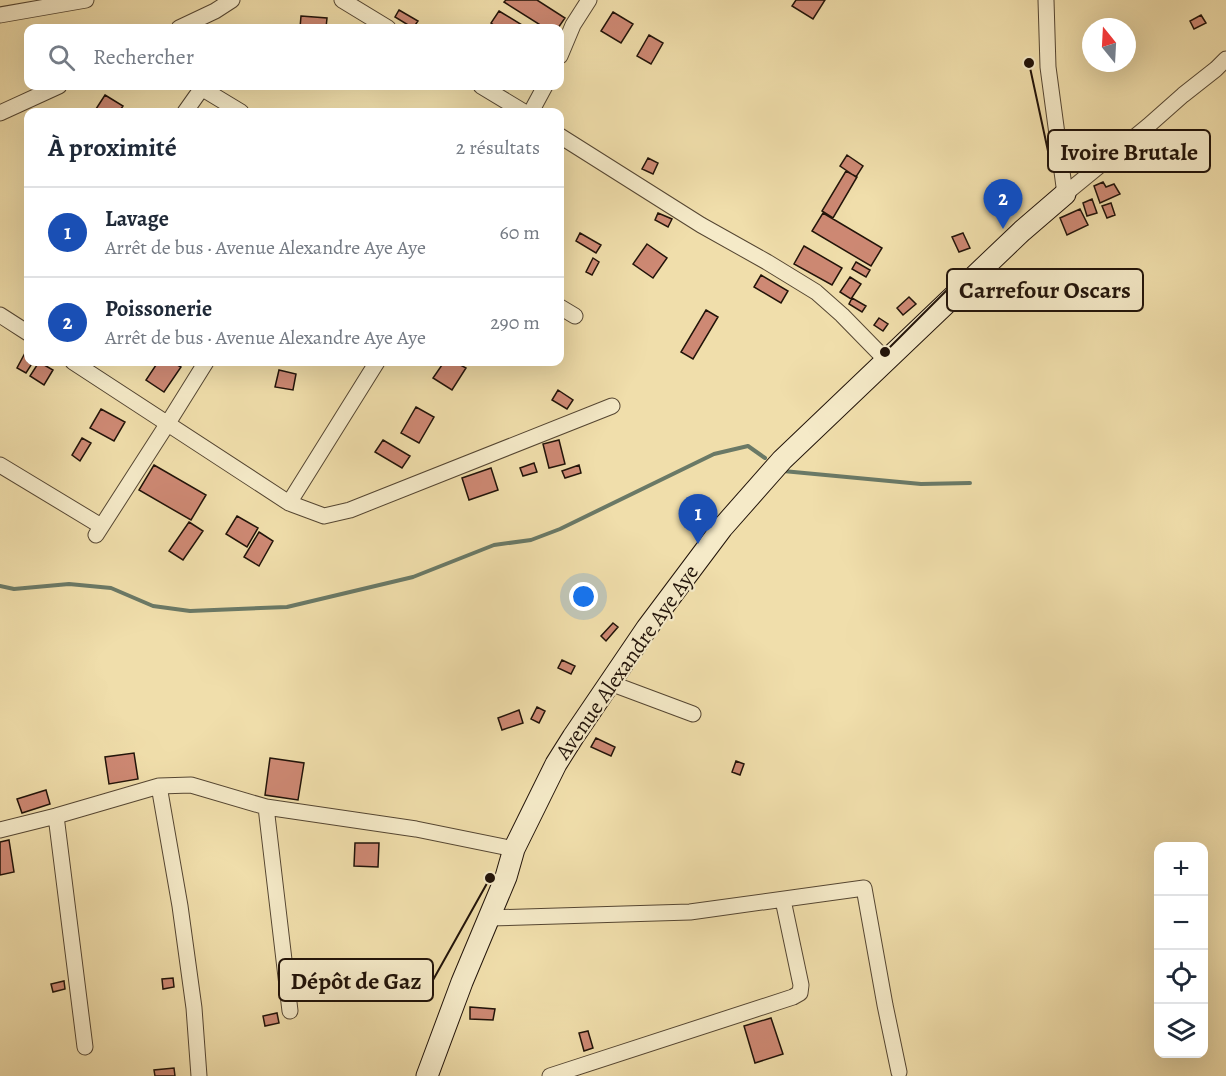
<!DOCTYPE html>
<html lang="fr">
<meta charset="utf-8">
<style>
:root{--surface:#fff;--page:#f2f2f3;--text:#1f2937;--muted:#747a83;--line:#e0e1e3;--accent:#db2777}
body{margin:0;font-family:Alegreya,serif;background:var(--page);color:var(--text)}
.controls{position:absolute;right:18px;bottom:18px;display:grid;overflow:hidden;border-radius:12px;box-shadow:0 6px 24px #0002}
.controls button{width:54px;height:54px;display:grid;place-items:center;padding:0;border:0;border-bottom:2px solid var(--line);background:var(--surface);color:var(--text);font:30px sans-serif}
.compass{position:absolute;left:1082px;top:18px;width:54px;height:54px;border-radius:50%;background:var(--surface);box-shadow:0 6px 24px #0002;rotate:342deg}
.you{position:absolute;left:584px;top:597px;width:21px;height:21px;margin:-15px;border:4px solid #fff;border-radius:50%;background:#1a73e8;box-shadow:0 0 0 9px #1a73e833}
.badge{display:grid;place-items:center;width:39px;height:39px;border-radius:50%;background:var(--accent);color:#fff;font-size:20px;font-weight:700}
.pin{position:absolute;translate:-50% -50px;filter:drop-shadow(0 2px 3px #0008)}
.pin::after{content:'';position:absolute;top:32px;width:21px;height:18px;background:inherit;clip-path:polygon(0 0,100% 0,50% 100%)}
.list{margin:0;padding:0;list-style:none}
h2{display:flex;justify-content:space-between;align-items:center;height:78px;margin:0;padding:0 24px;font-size:26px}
h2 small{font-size:20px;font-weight:400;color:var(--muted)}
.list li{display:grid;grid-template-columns:39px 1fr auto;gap:18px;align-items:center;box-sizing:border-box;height:90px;padding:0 24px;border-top:2px solid var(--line)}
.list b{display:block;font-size:22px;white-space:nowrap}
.list p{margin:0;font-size:20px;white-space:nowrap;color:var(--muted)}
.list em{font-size:20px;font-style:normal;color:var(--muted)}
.icon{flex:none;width:33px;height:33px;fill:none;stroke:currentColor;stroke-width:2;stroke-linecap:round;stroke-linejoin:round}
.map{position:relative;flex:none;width:1226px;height:1076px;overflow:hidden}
.search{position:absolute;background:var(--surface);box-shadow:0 6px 24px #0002;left:24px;top:24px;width:540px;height:66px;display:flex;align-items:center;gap:15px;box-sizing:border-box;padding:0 21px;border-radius:12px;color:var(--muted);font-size:22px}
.panel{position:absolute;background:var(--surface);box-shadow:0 6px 24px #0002;left:24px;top:108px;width:540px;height:258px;border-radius:12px}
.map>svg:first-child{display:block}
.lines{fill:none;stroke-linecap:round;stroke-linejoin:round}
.stream{stroke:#6a7966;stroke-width:4}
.building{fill:#ce8974;stroke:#211309;stroke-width:1.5}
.street-casing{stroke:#554632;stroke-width:17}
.secondary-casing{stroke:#211309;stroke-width:23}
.street{stroke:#f5eac8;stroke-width:15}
.secondary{stroke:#f5eac8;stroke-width:21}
.labels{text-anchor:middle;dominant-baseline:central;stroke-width:4.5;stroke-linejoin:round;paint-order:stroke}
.street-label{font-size:22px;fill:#211309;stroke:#f5eac8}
.leader{fill:none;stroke:#211309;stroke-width:2}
.callout-dot{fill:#211309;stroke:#f5eac8;stroke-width:2}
.callout{fill:#f5eac8;stroke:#211309;stroke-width:2}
.callout-label{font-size:24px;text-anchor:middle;font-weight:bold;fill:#211309}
</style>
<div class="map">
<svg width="1226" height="1076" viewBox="0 0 1226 1076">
<rect width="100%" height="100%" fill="#f0deab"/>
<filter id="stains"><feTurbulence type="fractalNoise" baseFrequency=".00333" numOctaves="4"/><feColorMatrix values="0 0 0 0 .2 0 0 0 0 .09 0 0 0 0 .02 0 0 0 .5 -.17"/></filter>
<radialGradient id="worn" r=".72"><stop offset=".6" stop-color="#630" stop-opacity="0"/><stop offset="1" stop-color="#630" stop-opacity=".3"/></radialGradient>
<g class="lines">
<path class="stream" d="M783 471 921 484 970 483
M0 586 14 589 69 584 111 588 153 606 190 611 287 607 413 577 494 545 531 540 560 529 714 454 748 446 765 458"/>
</g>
<path class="building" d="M506 0H537L565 18 558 28H545L504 2Z
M796 0H825L813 19 792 6Z
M399 10 418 21 413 28 395 17Z
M499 11 527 28H498L491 23Z
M613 12 633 24 621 43 601 31Z
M1201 15 1206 23 1194 29 1190 21Z
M301 16 327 18 326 28H300Z
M649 35 663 43 651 64 637 56Z
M105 95 123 106 119 112H102L96 109Z
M847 155 863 166 856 177 840 166Z
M648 158 658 163 653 174 642 169Z
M846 171 857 177 833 218 822 211Z
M1103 182 1106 187 1114 184 1120 194 1100 203 1094 186Z
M1092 199 1097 213 1087 216 1083 203Z
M1111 203 1115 215 1107 218 1102 206Z
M1080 209 1088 225 1067 235 1060 218Z
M658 213 672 219 668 227 655 220Z
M823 213 882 248 871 266 812 231Z
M580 233 601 245 596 253 576 241Z
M963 233 970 248 959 252 952 237Z
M647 244 667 258 653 278 633 264Z
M804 246 842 268 832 285 794 264Z
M593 258 599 262 592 275 586 272Z
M856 262 870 270 866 277 852 269Z
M761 275 788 291 781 303 754 287Z
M850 277 861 284 851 299 840 292Z
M909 297 916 304 903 315 897 308Z
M852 298 866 306 862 312 849 304Z
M706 310 718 317 693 359 681 352Z
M879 318 888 324 883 331 874 325Z
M25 353 28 355V362H33L26 373 17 368Z
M39 362 53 370 44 385 30 376Z
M158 362H172L181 367 164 392 146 380Z
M444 362H455L466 368 452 390 433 378Z
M279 370 296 374 293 390 275 387Z
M558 390 573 400 567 409 552 400Z
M416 407 434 417 419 443 401 433Z
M101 409 125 422 114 441 90 428Z
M82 438 91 443 80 461 72 455Z
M383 440 410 456 402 468 375 452Z
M559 440 565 464 549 468 543 444Z
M534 463 537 472 523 476 520 468Z
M154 465 206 495 191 520 139 490Z
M579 465 581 473 565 478 562 471Z
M491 468 498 490 469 500 462 478Z
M237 516 258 528 247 547 226 534Z
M189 522 203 531 183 560 169 551Z
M259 532 273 541 259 566 244 557Z
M613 623 618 627 606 641 601 636Z
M562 660 575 666 571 674 558 668Z
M537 707 545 711 539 723 531 719Z
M519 710 523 723 502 730 498 718Z
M596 738 615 747 611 756 591 747Z
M134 753 138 779 109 784 105 757Z
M270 758 304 763 298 800 265 795Z
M736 761 744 764 740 775 732 772Z
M46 790 50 804 22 813 17 799Z
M9 840 14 872 0 875V842Z
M355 843H379L378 867 354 866Z
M173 978 174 987 163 989 162 979Z
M64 981 65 989 53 992 51 984Z
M470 1007 495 1009 493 1020 470 1019Z
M277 1013 279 1023 265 1026 263 1016Z
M771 1018 783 1054 755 1063 744 1026Z
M588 1031 593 1048 584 1051 579 1033Z
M174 1068 175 1076H155L154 1070Z"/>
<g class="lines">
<g class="street-casing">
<path id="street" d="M342 0 388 28
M1046 0 1048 67 1065 194
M0 15 86 0
M179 28 215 11 232 0
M560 56 573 25 589 0
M198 86 241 112
M481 86 524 112
M185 112 202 88
M531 112 545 86
M0 113 59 86
M560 136 701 225 767 262 816 292 842 315 886 360
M1065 194 1148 126 1183 95 1216 69 1226 59
M560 307 575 316
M0 315 28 333
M73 362 289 503 324 516 350 510 612 406
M0 465 101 526
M289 503 377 362
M96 535 168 423 206 362
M610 683 693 714
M159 786 180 906 194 1008 199 1076
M266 807 290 1011
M56 816 85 1047
M0 830 56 816 159 786 191 785 266 807 416 829 514 849
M489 918 690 912 864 888 885 1005 899 1072
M550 1076 793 997 800 993 801 985 783 900"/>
</g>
<g class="secondary-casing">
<path id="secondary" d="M427 1076 462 982 506 877 514 849 556 764 573 737 647 628 722 528 782 460 1022 231 1065 194"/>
</g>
<use href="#street" class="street"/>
<use href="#secondary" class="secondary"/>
</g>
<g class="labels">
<g class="street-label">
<text transform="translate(627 662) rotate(-55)">Avenue Alexandre Aye Aye</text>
</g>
</g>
<path class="leader" d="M1029 63L1048 151M885 352L947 290M490 878L433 980"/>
<g class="callout-dot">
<circle cx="1029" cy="63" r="6"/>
<circle cx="885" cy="352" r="6"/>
<circle cx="490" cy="878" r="6"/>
</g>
<g class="callout">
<rect x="1048" y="130" width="162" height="42" rx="6"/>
<rect x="947" y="269" width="196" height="42" rx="6"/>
<rect x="279" y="959" width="154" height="42" rx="6"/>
</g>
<g class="callout-label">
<text x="1129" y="160">Ivoire Brutale</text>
<text x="1045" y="298">Carrefour Oscars</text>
<text x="356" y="989">Dépôt de Gaz</text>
</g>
<rect width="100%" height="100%" filter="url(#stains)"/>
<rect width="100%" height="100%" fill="url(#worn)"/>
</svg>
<div class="controls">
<button>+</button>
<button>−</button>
<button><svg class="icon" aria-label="locate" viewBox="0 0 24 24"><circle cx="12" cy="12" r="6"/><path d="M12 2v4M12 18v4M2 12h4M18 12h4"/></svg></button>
<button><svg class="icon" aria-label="layers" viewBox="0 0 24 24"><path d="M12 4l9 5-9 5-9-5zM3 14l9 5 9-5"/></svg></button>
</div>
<svg class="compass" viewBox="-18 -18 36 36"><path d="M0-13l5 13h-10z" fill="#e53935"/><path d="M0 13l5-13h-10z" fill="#747a83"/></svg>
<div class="you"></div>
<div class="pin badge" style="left:698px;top:544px;background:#1a4fb4">1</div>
<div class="pin badge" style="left:1003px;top:229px;background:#1a4fb4">2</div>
<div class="search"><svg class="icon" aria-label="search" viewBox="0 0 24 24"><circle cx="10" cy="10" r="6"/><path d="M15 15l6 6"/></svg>Rechercher</div>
<section class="panel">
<h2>À proximité<small>2 résultats</small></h2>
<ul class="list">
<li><span class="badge" style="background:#1a4fb4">1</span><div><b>Lavage</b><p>Arrêt de bus · Avenue Alexandre Aye Aye</p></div><em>60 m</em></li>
<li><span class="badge" style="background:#1a4fb4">2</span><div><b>Poissonerie</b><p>Arrêt de bus · Avenue Alexandre Aye Aye</p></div><em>290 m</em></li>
</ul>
</section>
</div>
